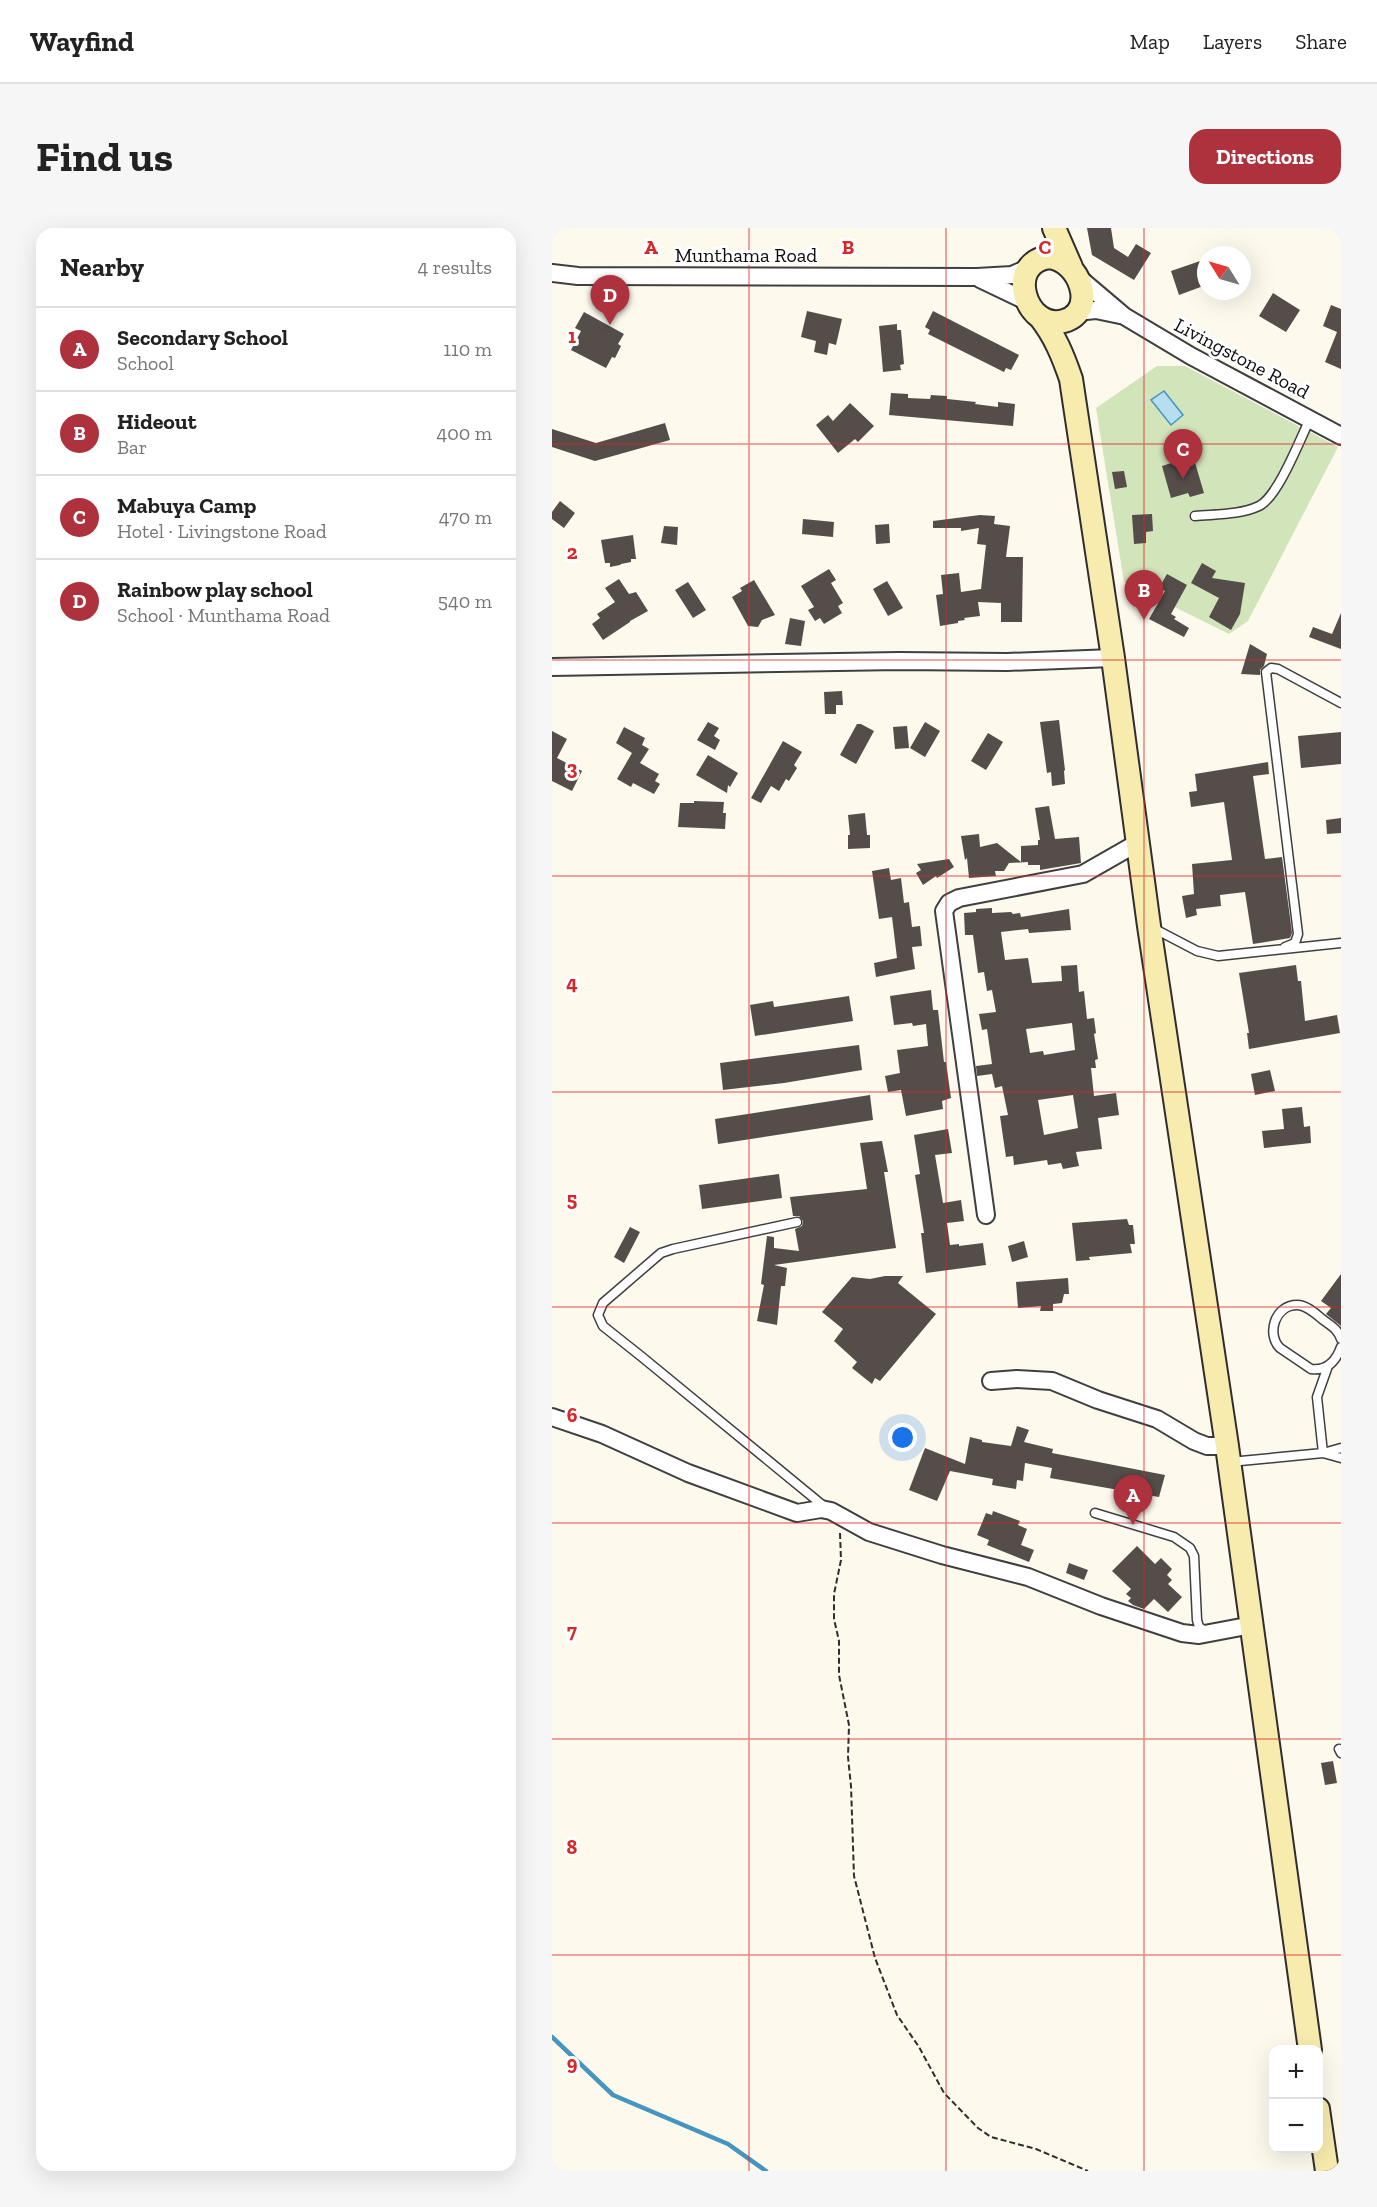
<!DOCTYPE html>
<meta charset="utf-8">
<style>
:root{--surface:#fff;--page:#f6f6f6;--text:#222;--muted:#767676;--line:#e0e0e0;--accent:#ae323e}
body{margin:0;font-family:"Zilla Slab",serif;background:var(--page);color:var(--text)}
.controls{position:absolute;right:18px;bottom:18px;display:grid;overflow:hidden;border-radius:12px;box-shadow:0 6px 24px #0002}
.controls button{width:54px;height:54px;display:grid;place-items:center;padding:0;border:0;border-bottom:2px solid var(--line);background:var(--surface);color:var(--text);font:30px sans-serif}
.compass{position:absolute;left:645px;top:18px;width:54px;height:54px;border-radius:50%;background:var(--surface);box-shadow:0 6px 24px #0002;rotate:307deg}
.you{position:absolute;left:351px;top:1210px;width:21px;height:21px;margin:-15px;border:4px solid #fff;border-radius:50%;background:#1a73e8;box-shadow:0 0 0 9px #1a73e833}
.badge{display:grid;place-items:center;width:39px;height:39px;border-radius:50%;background:var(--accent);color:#fff;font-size:20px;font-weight:700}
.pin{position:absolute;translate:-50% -50px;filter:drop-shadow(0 2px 3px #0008)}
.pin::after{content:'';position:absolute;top:32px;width:21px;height:18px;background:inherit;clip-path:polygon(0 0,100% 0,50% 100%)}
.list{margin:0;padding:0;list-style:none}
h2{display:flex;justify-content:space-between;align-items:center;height:78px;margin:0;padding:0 24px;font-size:26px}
h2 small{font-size:20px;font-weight:400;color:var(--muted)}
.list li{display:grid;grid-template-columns:39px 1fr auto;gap:18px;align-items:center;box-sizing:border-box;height:84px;padding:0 24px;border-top:2px solid var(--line)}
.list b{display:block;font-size:22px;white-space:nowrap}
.list p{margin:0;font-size:20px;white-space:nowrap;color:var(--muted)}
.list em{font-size:20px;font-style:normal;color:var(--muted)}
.map{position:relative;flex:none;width:789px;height:1943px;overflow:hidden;border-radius:18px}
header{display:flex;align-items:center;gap:36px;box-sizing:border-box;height:84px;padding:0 30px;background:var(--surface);border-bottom:2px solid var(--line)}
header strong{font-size:28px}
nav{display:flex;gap:33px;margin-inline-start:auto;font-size:21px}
.intro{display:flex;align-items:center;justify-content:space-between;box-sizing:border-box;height:144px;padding:0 36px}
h1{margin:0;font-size:42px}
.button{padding:15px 27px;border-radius:18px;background:var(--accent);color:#fff;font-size:21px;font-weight:700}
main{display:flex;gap:36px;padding:0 36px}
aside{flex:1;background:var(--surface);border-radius:18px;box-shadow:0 6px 24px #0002}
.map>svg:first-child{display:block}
.green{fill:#d2e4ba}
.water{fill:#b6ddf0;stroke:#4595c0;stroke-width:1.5}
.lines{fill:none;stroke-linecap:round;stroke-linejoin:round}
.stream{stroke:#4595c0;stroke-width:4.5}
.building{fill:#544d4a;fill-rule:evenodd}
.service-casing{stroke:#3f3f3f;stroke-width:11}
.minor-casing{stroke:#3f3f3f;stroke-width:20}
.secondary-casing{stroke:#2e2e2e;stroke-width:26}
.path{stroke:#2e2e2e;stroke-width:2;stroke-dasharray:6 3;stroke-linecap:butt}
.service{stroke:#fff;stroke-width:8}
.minor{stroke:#fff;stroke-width:16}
.secondary{stroke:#f7ebae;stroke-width:22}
.grid{fill:none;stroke:#d62828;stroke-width:1.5;stroke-opacity:0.55}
.labels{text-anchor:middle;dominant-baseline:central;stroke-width:6;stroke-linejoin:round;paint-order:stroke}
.street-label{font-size:20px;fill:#0c0c0c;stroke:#fff}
.grid-label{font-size:20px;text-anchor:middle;font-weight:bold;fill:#d62828;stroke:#fff;stroke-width:6;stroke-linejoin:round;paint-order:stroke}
</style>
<header>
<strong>Wayfind</strong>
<nav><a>Map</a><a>Layers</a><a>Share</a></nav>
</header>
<div class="intro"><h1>Find us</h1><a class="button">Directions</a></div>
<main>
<aside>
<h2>Nearby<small>4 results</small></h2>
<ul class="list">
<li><span class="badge">A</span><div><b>Secondary School</b><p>School</p></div><em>110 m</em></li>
<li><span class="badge">B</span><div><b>Hideout</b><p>Bar</p></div><em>400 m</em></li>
<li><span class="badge">C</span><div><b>Mabuya Camp</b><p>Hotel · Livingstone Road</p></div><em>470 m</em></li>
<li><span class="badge">D</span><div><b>Rainbow play school</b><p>School · Munthama Road</p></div><em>540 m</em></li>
</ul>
</aside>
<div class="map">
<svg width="789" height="1943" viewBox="0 0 789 1943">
<rect width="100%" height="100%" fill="#fdf9ed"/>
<path class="green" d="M605 138H633L786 219 696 393 677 406 572 354 544 180Z"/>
<path class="water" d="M612 163 631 187 619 197 599 172Z"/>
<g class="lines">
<path class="stream" d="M0 1809 61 1867 176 1916 214 1943"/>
</g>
<path class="building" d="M535 0H559L562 20 576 29 584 16 599 25 582 52 540 27Z
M654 31V57L627 67 619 43Z
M721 65 748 82 734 104 707 88Z
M779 77 789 81V141L773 134 785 104 771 98Z
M255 83 290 91 284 117 277 115 275 127 262 124 264 113 249 109Z
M381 83 467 127 459 142 454 140 452 144 376 106 378 102 373 99Z
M32 84 72 106 66 116 69 118 63 130 60 129 54 140 19 122 29 103 23 100Z
M345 96V102H349L352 136 348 137 349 142 331 144 327 98Z
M339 165 356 166V170L378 171 379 167 395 168V171L424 174 423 176 446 179V174L463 176 461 198 337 187Z
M298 175 322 198 306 214 303 211 286 225 264 197 276 187 281 193Z
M113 195 118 212 43 233 0 219V201L44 215Z
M641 228 652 265 638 269 636 265 619 270 610 238Z
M572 243 575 259 563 261 560 244Z
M8 273 23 285 12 300 0 291V284Z
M600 286 601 303 594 304V315L582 316 580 287Z
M428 287 443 288 442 296 458 298 454 329H471L470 394H449V375L426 374 428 388 412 390 413 392 406 393V395L388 398 384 367 391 366 389 347 407 345 409 364 429 361 434 317 425 316 427 300 409 303V300H381V293Z
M251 291 282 294 281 309 250 306Z
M337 296 338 315 324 316 323 297Z
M112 298 126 299 125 317 109 315Z
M81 307 84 331H79V334L69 336 68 337 58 339V335H53L49 312Z
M650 335 664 343 660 350 693 355 688 386 679 402 657 389 667 370 639 355Z
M277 341 284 352 279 355 291 375 286 378 290 385 272 396 268 390 263 393 256 382 262 379 249 358Z
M615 346 635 357 619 386 624 389 622 391 637 400 632 409 597 391 613 363 607 360Z
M67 351 77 366 84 364 96 383 78 393V394L51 412 40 396 48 390 45 386 63 374 53 360Z
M202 352 223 387 210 392 206 399 196 398 180 369 190 363 188 360Z
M335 353 351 380 336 388 321 361Z
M136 354 154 382 141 390 123 362Z
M789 385V421L757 409 761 399 780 406Z
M238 390 253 393 249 418 233 416Z
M698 416 715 426 712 438 708 442V447L689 446Z
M290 463 291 477H284V486H273L272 464Z
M507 492 513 542 512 543 513 556 500 558 499 544 495 545 488 494Z
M156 494 167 500 162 508 168 512 163 522 145 512Z
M373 494 388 503 373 529 358 520Z
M305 496H309L322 503 304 536 288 527Z
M355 498 357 520 343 521 341 499Z
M72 499 93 510 90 517 97 521 88 535 107 546 103 553 108 556 102 566 81 555 79 559 65 551 80 525 64 515Z
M0 503 15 511 5 530 30 543 20 563 0 553Z
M789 504V536L749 540 746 508Z
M436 505 451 514 434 542 419 533Z
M231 513 250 524 242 537 245 540 237 553 234 551 227 563 219 558 209 575 199 570Z
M156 527 186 545 178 559 176 557 175 565 144 547Z
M716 534 717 546 701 548 713 631 730 629 740 705 738 710 701 716 693 664 668 667 669 678 644 681 645 687 634 690 630 668 642 666 640 636 680 632 672 574 639 579 637 564 645 563 643 546Z
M142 573 172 574 171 585H174L173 601 126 599 128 575H142Z
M497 578 503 611 527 609 529 635 488 642V637H476V634L457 635 452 643H443L444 648 417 650 415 630 413 632 409 608 427 606 428 619 445 615 469 634V618L486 617V612H488L483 580Z
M313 585 315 607H318V620L296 621V607H298L296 587Z
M789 590V605L775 606 774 592Z
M397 631 402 639 385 650 384 648 371 657 364 645 369 642 365 636Z
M337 640 339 652 349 650 352 675 357 674 360 699 368 698 370 718 360 719 363 741 324 749 322 735 345 730 340 689 327 691 320 643Z
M440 680V685L459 684 461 686 468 685 469 689 517 681 519 702 477 705 476 701 449 704 453 732 476 730 480 755 510 753 509 738 525 737 527 764 532 763 535 791 542 790 544 805 542 806 546 831 543 832 544 840H539L542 868 564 865 567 887 546 890 550 921 524 924 527 938 511 941 509 935 496 937 495 932 462 937 461 928 454 929 451 909 448 888 456 887 450 858 443 860 440 846 425 848 424 838 440 836 435 801 430 802 427 786 444 784 440 762 435 763 432 744 426 745 421 707H413L412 685 424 684V681ZM520 795 523 822 492 827 491 823 478 825 474 801ZM521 867 526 900 492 907 486 872Z
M744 737 746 753H749L753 793 785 787 788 805 697 821 695 805H697L687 745Z
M379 762 381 782H386L392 834H394L399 870 390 873 391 881 354 888 349 862 336 864 333 848 348 845 345 822 376 818 374 796 361 798 360 795 342 797 338 768Z
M297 768 301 793 203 808 198 777 221 773 222 779Z
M307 817 310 842 232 855 171 862 168 835Z
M718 842 723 863 703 867 699 846Z
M318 867 321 892 166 916 163 891Z
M750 879 752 899 758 898 759 915 712 920 710 903 732 901 730 881Z
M396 901 400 925 383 927 391 975 409 972 412 993 395 995 398 1017 407 1016V1018L431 1015 434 1037 374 1045 369 1005H372L363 947 368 946 362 907Z
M330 913 336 944H332L344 1020 222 1037 235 1040 233 1058H229L225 1097 205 1093 212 1057 209 1056 215 1008 222 1009V1020L247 1023 243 1001 250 998 251 993 247 988H241L238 969 315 961 308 915Z
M227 946 230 970 150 981 147 957Z
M575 991 577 997H581L583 1016H578L580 1025 537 1029 538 1032 524 1033 520 995Z
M78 999 88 1004 72 1035 62 1029Z
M472 1013 476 1029 460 1034 456 1018Z
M789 1046V1098L774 1086 779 1080 769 1073Z
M333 1048H351L346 1055 384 1086 328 1153 323 1150 320 1156 300 1140 305 1134 282 1113 291 1101 270 1084 300 1049 318 1051Z
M516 1050 517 1066H512L510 1075 501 1076V1083H488L489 1078 466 1080 464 1054Z
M465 1198 477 1202 472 1214 501 1221 500 1225 613 1247 607 1269 498 1250 500 1240 473 1235 471 1253 465 1252 464 1261 440 1257 441 1251 398 1243 385 1273 357 1262 373 1220 413 1236 418 1209 430 1212V1214L459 1218Z
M441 1283 468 1293 466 1297 475 1301 469 1317 482 1322 477 1334 435 1317 437 1312 425 1307 434 1285 440 1287Z
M585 1318 603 1336 609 1330 620 1341 615 1347 620 1352 616 1356 630 1369 616 1384 602 1371 592 1381 581 1377 576 1373 579 1370 574 1366 579 1361 560 1343Z
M517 1335 536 1342 532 1352 514 1345Z
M781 1533 785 1555 773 1557 769 1535Z"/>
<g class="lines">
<g class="service-casing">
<path id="service" d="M643 288C664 286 688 287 707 278 726 269 748 211 758 191
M601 700 645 723 666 728 789 715
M733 719 743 715 746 706 714 444 719 440 726 441 789 475
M245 994 121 1021 109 1025 51 1075 46 1087 51 1098 90 1129 274 1280
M789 1111C786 1101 778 1097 770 1091 763 1085 754 1077 745 1077 723 1077 714 1106 728 1120L759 1141C775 1143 784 1133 789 1119
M771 1225 765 1169 776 1138
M771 1225 789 1230
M678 1234 771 1225 789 1220
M543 1285 622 1309 638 1320 642 1328 645 1392 647 1399 655 1404
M787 1521 789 1525"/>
</g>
<g class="minor-casing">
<path id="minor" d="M0 45 26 48 425 49 460 47 478 39
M526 49 572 88 639 128 789 208
M428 51 476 74
M524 84 544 82 568 87
M0 439 347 433 455 434 561 430
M434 987 392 683 397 675 407 670 531 646 587 614
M439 1153 465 1151 500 1153 546 1172 605 1191 642 1213 655 1218H675
M0 1189 50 1206 136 1245 245 1285 269 1281 279 1283 317 1304 390 1327 476 1349 549 1378 630 1405 647 1407 700 1397"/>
</g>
<g class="secondary-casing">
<path id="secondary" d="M502 0 519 39
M497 29C528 32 546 83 512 93 474 104 452 35 497 29Z
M488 89C503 108 511 128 519 151L561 430 597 698 675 1218 758 1822
M766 1881 775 1943"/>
</g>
<path class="path" d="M288 1305 289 1332 282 1366V1391L287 1413V1447L297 1497 296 1529 299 1558 302 1648 323 1730 345 1787 367 1819 392 1865 426 1900 439 1909 484 1921 536 1943"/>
<use href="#service" class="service"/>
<use href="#minor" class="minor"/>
<use href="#secondary" class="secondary"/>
</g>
<path class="grid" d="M197 0V1943M394 0V1943M592 0V1943M0 216H789M0 432H789M0 648H789M0 864H789M0 1079H789M0 1295H789M0 1511H789M0 1727H789"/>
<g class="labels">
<g class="street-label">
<text x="194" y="27">Munthama Road</text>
<text transform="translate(690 130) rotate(28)">Livingstone Road</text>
</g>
</g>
<g class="grid-label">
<text x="99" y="26">A</text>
<text x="296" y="26">B</text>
<text x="493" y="26">C</text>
<text x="20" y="115">1</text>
<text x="20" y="331">2</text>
<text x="20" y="547">3</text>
<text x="20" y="762">4</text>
<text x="20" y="978">5</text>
<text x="20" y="1194">6</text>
<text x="20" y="1410">7</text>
<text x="20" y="1626">8</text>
<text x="20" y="1842">9</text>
</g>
</svg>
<div class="controls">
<button>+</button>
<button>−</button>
</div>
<svg class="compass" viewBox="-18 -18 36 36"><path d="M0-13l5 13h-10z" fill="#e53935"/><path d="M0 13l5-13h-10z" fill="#767676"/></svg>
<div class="you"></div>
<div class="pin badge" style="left:581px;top:1297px">A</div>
<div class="pin badge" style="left:592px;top:392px">B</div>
<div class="pin badge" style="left:631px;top:251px">C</div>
<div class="pin badge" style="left:58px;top:97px">D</div>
</div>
</main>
